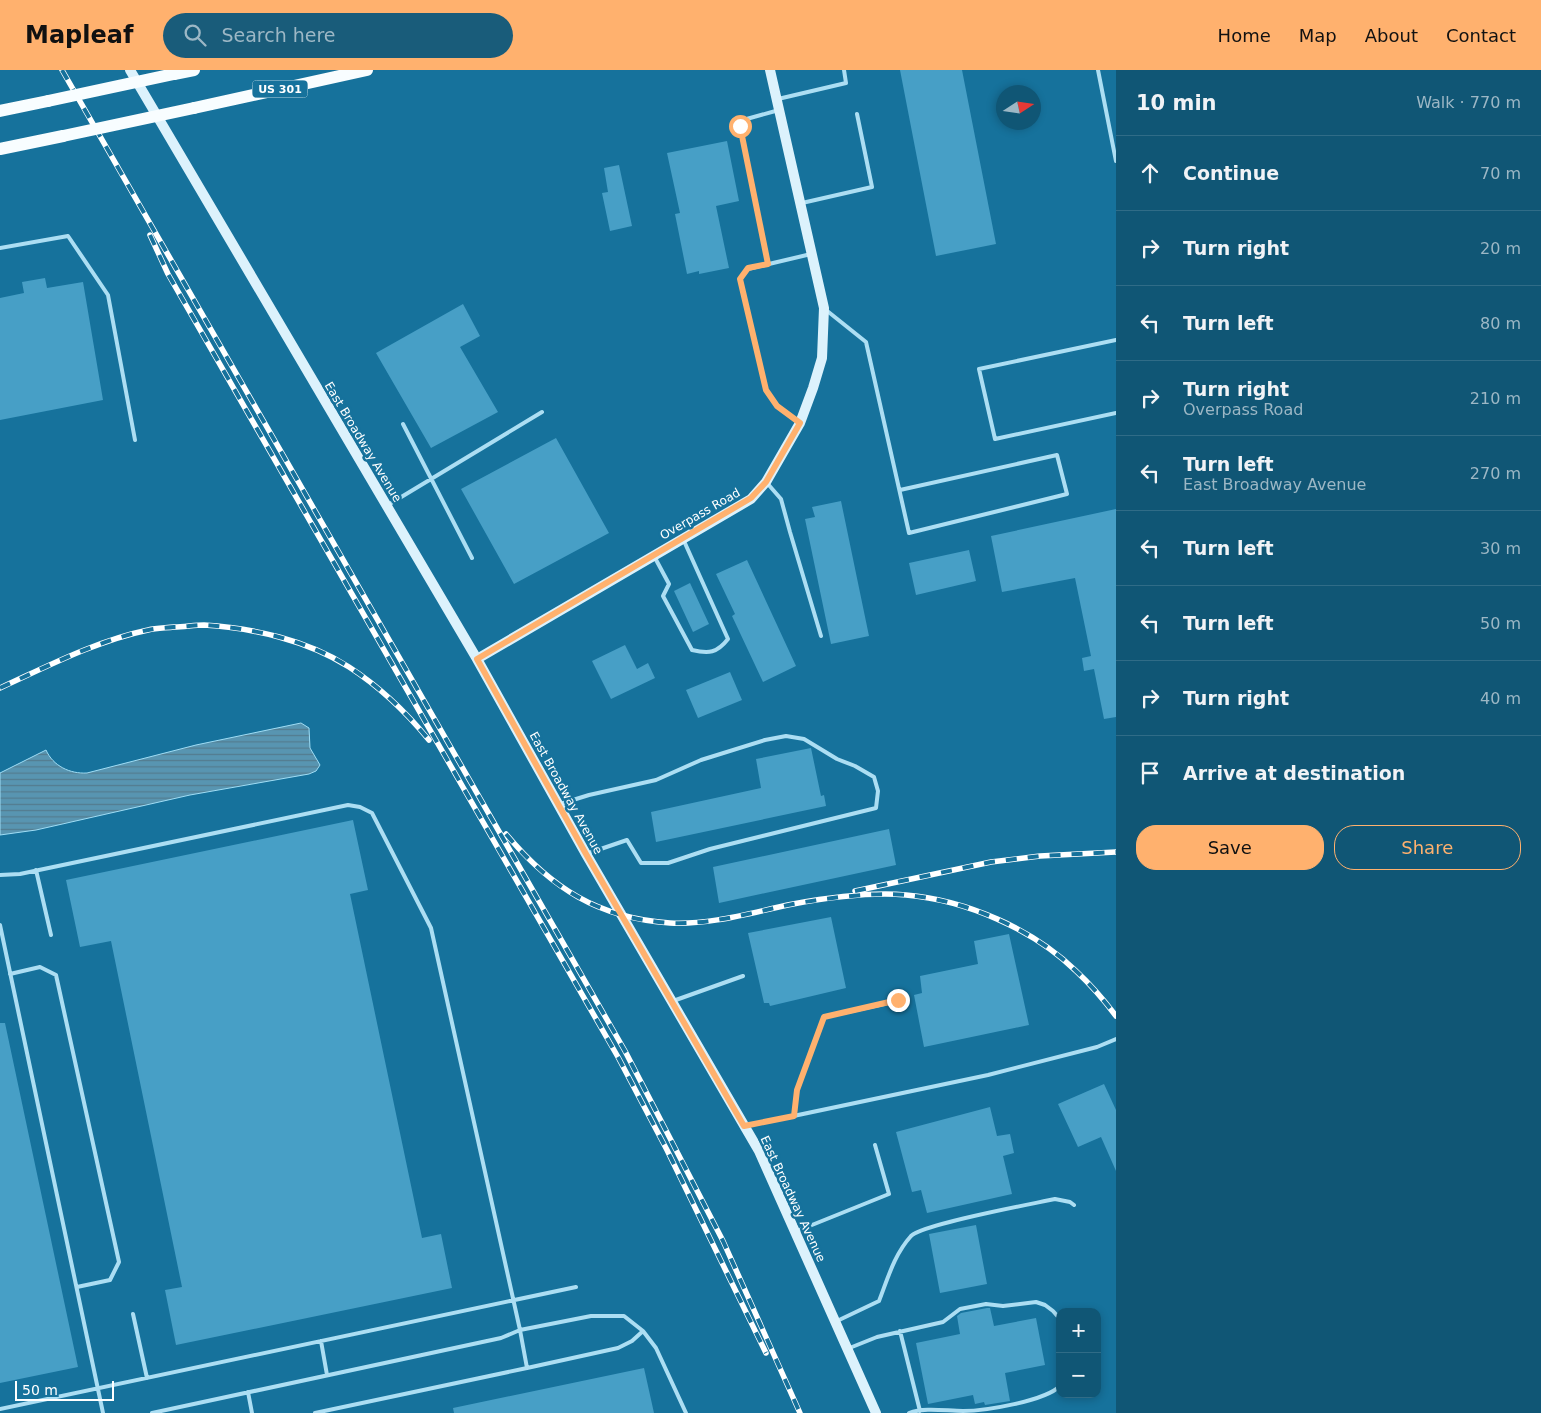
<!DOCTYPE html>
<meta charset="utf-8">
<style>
:root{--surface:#105675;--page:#195c7a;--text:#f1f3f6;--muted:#9cb7c5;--line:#306c87;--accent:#ffb16e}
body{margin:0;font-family:"DejaVu Sans",sans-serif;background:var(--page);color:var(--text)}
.controls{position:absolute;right:15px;bottom:15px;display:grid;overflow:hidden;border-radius:10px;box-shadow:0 2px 8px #0003}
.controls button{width:45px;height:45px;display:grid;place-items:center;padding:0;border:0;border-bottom:1px solid var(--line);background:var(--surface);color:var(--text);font:25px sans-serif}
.compass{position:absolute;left:996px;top:15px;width:45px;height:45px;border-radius:50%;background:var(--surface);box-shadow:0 2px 8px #0003;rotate:78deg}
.scale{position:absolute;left:15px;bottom:12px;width:99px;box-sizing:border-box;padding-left:5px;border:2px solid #fff;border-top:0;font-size:14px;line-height:18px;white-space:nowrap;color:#fff;-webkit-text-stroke:4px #16729c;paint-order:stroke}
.stop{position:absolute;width:15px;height:15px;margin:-11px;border:4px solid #ffb16e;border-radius:50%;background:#fff}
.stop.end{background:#ffb16e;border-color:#fff;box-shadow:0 1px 5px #0008}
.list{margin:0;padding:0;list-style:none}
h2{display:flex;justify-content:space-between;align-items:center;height:65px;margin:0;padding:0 20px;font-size:21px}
h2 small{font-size:16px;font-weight:400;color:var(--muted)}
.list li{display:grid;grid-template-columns:32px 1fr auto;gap:15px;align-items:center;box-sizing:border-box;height:75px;padding:0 20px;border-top:1px solid var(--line)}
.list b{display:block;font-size:19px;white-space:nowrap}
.list p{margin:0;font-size:16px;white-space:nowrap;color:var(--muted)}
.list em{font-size:16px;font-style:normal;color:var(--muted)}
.actions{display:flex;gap:10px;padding:15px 20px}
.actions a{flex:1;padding:11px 0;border:1px solid var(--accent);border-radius:20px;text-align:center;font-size:18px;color:var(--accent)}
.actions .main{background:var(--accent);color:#111}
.icon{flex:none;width:28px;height:28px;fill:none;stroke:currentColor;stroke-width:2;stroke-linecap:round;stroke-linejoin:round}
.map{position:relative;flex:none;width:1116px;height:1343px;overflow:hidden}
header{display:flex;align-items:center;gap:30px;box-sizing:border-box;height:70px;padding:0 25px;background:var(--accent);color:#111}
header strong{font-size:24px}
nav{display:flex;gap:28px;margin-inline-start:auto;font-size:18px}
.search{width:350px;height:45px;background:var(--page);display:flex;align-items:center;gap:12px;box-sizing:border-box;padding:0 18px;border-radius:28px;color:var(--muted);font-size:19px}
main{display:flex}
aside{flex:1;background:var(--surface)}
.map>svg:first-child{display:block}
.water{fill:url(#water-rules);stroke:#9fddf5}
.building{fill:#479fc6}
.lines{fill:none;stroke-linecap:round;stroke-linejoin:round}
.lane{stroke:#acdef3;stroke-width:4}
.secondary{stroke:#dcf2fc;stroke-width:10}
.primary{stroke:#f8fdff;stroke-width:12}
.rail-casing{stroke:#fff;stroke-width:5.5}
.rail{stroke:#16729c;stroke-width:4;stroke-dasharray:11;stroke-linecap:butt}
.primary-bridge{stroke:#f8fdff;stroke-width:12}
.route{stroke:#ffb16e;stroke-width:6}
.labels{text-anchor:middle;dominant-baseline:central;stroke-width:5;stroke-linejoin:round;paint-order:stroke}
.shield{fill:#16729c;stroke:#b9d5e1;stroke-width:1}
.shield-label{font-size:11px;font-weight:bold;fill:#fff}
.street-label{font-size:12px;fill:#fff;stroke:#16729c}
</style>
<header>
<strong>Mapleaf</strong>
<div class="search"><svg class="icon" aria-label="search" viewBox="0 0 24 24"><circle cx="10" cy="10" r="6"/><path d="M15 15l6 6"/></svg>Search here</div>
<nav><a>Home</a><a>Map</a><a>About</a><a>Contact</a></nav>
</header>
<main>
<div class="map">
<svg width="1116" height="1343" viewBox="0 0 1116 1343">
<defs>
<pattern id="water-rules" width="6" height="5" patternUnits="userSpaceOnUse" patternTransform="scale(1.25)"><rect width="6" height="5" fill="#5895b1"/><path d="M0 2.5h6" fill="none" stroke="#547b8e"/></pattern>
</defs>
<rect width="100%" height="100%" fill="#16729c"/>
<path class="water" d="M301 653 309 658 310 678 320 695 316 701 309 704 190 725 36 760 0 765V703L46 680C53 696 70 704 87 703L196 675Z"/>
<path class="building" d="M900 0H962L996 174 936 186Z
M727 71 739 131 716 136 729 198 699 204V201L687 204 675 144 680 143 667 83Z
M619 95 632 156 610 161 602 123 608 122 604 98Z
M45 208 47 218 83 212 103 330 0 350V228L24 223 22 212Z
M463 234 480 266 460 277 498 342 431 378 376 283Z
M556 368 609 463 514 514 461 419Z
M841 431 869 566 831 574 805 449 815 447 812 437Z
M1116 439V647L1104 649 1094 599 1084 601 1082 588 1091 586 1075 508 1002 522 991 466Z
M969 480 976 511 916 525 909 493Z
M747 490 796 596 763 612 732 546 735 544 716 504Z
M690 513 709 554 693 562 674 521Z
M625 575 637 599 648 593 655 608 611 629 592 591Z
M730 602 742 630 698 648 686 620Z
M811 678 821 726 824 725 826 736 656 772 651 742 761 718 756 689Z
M353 750 368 820 350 824 422 1168 441 1164 452 1218 176 1275 165 1220 182 1217 111 871 80 877 66 810Z
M889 759 896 795 719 833 713 797Z
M831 847 846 918 770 936 769 933H764L748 863Z
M1009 864 1029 955 924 977 914 925 922 923 920 906 978 894 974 871Z
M0 953H5L78 1297 0 1313Z
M1104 1014 1116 1040V1101L1101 1067 1078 1077 1058 1034Z
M990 1037 997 1066 1010 1064 1014 1083 1003 1086 1012 1124 927 1143 921 1120 912 1122 896 1062Z
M976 1155 987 1214 940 1223 929 1164Z
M987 1238H990L994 1256 1036 1248 1045 1295 1005 1303 1010 1331 985 1335 984 1332 975 1334 973 1325 928 1334 916 1273 960 1264 957 1246 961 1243Z
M644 1298 654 1343H454L453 1338Z"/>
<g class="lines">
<path class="lane" d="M1098 0 1116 91
M778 29 846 13 844 0
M802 133 872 117 857 44
M0 178 68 166 108 225 135 370
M768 194 740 56 743 50 779 40
M826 240 866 272 909 463 1067 424 1057 385 900 420
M1116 270 979 299 995 369 1116 343
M798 352 777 336 766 320 740 209 748 199 811 184
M403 354 472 488
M767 413 781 429 790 462 821 566
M388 435 542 342
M654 486 669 514 663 526 692 580C709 584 717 583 728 569L684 471
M560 734 589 725 656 710 701 690 765 670 786 666 804 669 837 689 855 696 874 707 878 721 876 738 710 779 668 793H641L627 770 586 784
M36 800 51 865
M0 805 20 804 348 735 360 737 372 743 431 858 520 1260 501 1268 152 1343
M0 855 103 1343
M10 904 40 897 56 905 119 1192 110 1210 77 1217
M673 931 743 906
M794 1046 797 1020 824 947 898 931
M746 1056 988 1005 1097 977 1116 969
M797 1161 889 1124 875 1075
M133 1244 147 1308
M837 1251 879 1231C888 1208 894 1185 911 1166 923 1154 1032 1134 1055 1129L1070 1132 1074 1135
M643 1261 632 1271 618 1278 527 1298 520 1260 591 1246H624L643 1261 656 1278 686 1343
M900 1261 920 1341
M321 1271 327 1305
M847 1279 877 1267 943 1252 960 1239 986 1234 1003 1236 1036 1232 1045 1235 1053 1241 1060 1249
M248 1322 252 1343
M0 1339 576 1217
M315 1343 527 1298
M909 1343C925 1337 946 1341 963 1341 985 1341 1045 1331 1060 1316"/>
<path class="secondary" d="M130 0 477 589 586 784 759 1081 876 1343
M477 589 751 429 766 412 800 353 813 318 822 288 824 238 770 0"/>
<path class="primary" d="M174 4 194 0
M194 38 367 0
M0 41 48 31
M0 79 63 66"/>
<g class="rail-casing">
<path id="rail" d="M62 0 625 981 723 1171 800 1343
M150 165 168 204 618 987 667 1080 766 1283
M0 618C48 596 96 571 148 560 156 558 166 558 174 557 184 557 194 555 204 555 253 558 307 570 349 597 380 617 406 642 429 670
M506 764C551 818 598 848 670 853 712 855 753 842 793 834 826 828 873 822 906 825 966 830 1033 859 1076 901 1091 915 1104 930 1116 946
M855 821 991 792 1040 786 1116 782"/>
</g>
<use href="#rail" class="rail"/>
<path class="primary-bridge" d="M48 31 174 4
M63 66 194 38"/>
</g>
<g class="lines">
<path class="route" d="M740 56 768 194 748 198 740 209 766 320 777 336 800 353 766 412 751 428 477 589 586 784 744 1056 794 1046 797 1020 824 947 898 930"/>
</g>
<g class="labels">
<rect class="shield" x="252.5" y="10.5" width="55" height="17" rx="4"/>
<g class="shield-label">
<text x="280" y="19">US 301</text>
</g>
<g class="street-label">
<text transform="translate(363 372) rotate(59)">East Broadway Avenue</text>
<text transform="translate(700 444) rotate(-30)">Overpass Road</text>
<text transform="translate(566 723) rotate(61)">East Broadway Avenue</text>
<text transform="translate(793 1129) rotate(65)">East Broadway Avenue</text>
</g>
</g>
</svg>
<div class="controls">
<button>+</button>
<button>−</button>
</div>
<svg class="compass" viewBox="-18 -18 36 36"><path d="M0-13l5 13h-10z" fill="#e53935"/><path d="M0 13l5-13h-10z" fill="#9cb7c5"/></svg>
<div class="scale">50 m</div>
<div class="stop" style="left:740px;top:56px"></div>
<div class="stop end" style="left:898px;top:930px"></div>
</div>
<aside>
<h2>10 min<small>Walk · 770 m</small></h2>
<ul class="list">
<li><svg class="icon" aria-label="ahead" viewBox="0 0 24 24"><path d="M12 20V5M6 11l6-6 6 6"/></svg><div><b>Continue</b></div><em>70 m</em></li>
<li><svg class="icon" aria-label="right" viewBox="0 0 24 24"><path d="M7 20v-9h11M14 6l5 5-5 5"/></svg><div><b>Turn right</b></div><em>20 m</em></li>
<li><svg class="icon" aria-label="left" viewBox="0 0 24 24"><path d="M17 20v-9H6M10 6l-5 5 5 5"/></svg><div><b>Turn left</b></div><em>80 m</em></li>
<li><svg class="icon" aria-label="right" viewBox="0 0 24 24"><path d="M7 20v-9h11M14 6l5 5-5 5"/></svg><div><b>Turn right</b><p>Overpass Road</p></div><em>210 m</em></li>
<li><svg class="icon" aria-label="left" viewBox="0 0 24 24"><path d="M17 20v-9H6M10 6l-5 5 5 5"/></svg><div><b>Turn left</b><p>East Broadway Avenue</p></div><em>270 m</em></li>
<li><svg class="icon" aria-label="left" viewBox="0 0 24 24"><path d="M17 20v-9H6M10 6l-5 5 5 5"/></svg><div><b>Turn left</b></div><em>30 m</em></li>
<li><svg class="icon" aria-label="left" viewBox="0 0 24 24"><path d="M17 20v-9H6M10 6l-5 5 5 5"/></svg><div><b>Turn left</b></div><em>50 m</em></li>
<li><svg class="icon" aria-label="right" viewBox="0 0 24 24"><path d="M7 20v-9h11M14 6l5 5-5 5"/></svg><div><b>Turn right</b></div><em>40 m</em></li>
<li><svg class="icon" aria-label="arrive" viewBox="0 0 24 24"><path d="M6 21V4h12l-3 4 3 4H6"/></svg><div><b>Arrive at destination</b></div></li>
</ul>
<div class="actions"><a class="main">Save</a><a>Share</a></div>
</aside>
</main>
